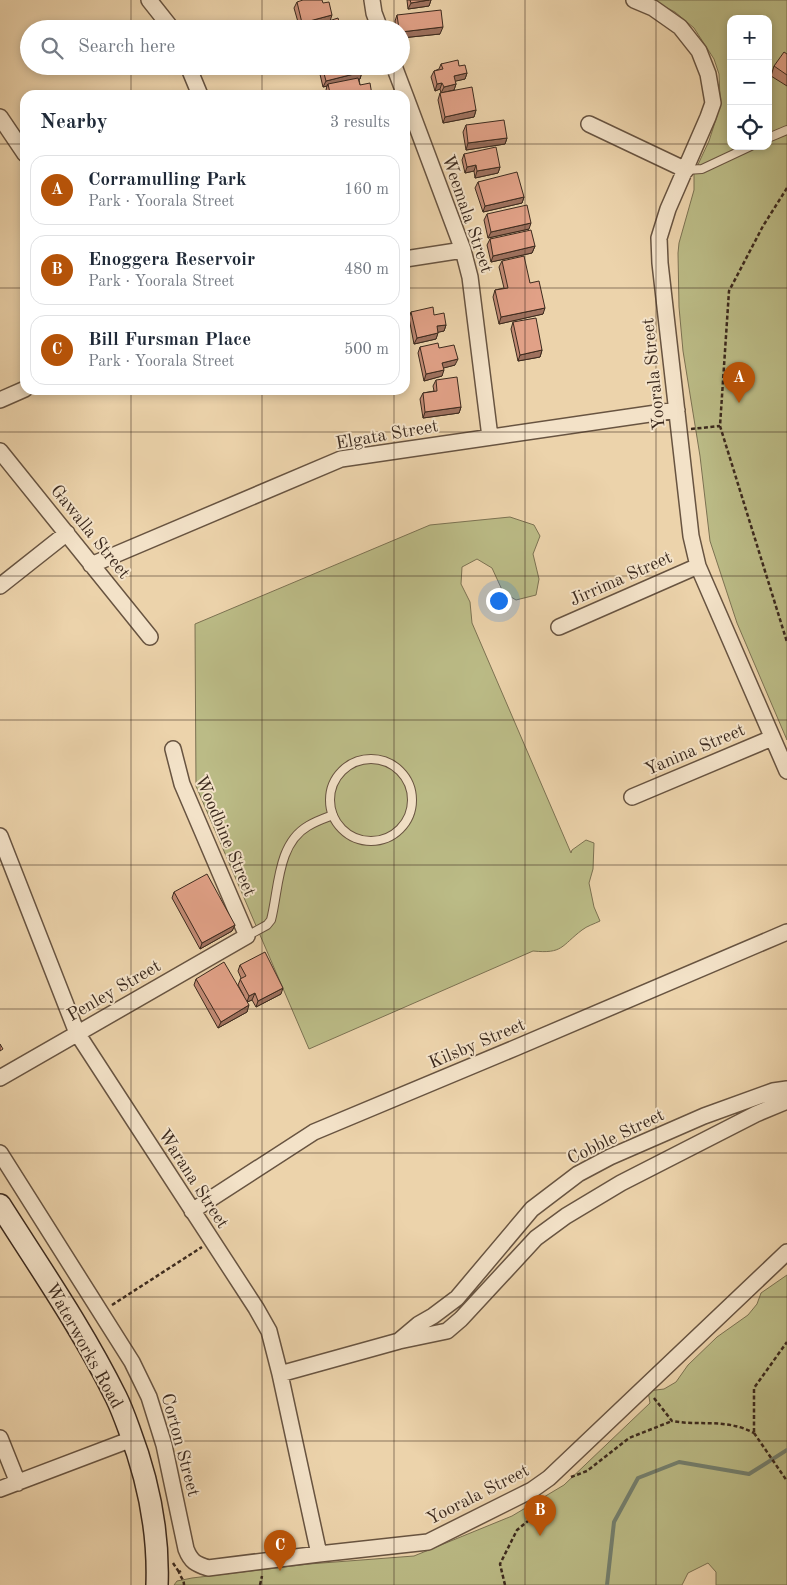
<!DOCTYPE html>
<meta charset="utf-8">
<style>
:root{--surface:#fff;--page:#f6f6f7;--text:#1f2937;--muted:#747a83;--line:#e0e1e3;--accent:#b45309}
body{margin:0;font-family:"Old Standard TT",serif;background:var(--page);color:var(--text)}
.controls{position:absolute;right:15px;top:15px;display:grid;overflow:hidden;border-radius:10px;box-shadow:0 2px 8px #0003}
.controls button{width:45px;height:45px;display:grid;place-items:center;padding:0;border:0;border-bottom:1px solid var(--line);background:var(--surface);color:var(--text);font:25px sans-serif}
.you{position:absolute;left:498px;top:600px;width:18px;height:18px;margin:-12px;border:4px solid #fff;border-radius:50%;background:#1a73e8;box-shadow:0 0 0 8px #1a73e833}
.badge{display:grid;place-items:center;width:32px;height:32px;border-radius:50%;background:var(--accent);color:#fff;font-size:16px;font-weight:700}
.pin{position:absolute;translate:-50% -41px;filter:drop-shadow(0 1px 2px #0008)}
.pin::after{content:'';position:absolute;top:26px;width:18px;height:15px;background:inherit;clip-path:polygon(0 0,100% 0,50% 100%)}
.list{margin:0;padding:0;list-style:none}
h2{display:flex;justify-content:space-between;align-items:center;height:65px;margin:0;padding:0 20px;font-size:21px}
h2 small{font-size:16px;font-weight:400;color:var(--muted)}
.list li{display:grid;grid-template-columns:32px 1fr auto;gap:15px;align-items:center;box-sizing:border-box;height:70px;margin:0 10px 10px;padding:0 10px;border:1px solid var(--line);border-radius:15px}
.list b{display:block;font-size:19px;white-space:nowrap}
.list p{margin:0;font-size:16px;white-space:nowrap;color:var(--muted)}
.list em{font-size:16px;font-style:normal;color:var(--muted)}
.icon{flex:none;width:28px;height:28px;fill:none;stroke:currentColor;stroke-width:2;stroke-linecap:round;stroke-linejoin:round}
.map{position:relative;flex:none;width:787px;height:1585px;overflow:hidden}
.search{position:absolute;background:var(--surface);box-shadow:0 2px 8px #0003;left:20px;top:20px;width:390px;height:55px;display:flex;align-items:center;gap:12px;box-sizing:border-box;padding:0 18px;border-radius:28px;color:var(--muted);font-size:19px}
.panel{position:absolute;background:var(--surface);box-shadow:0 2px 8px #0003;left:20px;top:90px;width:390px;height:305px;border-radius:15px}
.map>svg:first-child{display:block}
.green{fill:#bbbb86;stroke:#7c7252;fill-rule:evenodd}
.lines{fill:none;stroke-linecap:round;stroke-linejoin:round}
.stream{stroke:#74806f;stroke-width:4}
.lane-casing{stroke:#685441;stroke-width:10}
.street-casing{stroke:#685441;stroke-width:18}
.secondary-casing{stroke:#3c2a1e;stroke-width:24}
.path{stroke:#3c2a1e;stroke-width:2.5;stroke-dasharray:4 2.5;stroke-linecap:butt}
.lane{stroke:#f3e2c8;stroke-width:8}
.street{stroke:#f3e2c8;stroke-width:15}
.secondary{stroke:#f3e2c8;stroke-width:21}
.wall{fill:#c28a74;stroke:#3c2a1e}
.shaded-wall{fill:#9e715e;stroke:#3c2a1e}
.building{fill:#e1a187;stroke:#3c2a1e}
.grid{fill:none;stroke:#3c2a1e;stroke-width:1;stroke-opacity:0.55}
.labels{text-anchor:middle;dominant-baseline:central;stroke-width:4;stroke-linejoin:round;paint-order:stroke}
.street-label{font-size:18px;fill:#3c2a1e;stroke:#f3e2c8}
</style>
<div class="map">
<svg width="787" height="1585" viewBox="0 0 787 1585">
<rect width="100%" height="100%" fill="#ecd3ab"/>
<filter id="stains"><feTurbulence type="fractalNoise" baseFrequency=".004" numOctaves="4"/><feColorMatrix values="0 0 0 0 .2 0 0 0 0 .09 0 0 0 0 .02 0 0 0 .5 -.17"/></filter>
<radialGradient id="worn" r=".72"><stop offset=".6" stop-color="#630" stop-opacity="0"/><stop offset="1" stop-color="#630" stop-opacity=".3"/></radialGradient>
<path class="green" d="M651 0H787V740L737 623 710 541 700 456 683 351 679 307 678 253 679 243 694 190V173L709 141 717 116 720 97 719 74 714 59 694 28 675 12ZM731 19H768V146H731Z
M510 517 534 525 540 536 533 554 539 579 536 595 516 600 503 592 492 568 477 559 462 567 461 584 470 602 472 623 571 853 572 850 586 840 594 843 593 869 589 883 594 907 600 921C594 924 587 926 582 930 561 946 563 954 533 951L309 1049 196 786 195 624 430 525Z
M787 1275V1585H716V1572L708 1563 688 1573 682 1585H174L177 1581 192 1578 309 1564 414 1556 512 1516 564 1485 650 1403 648 1391 664 1389 676 1382 688 1365 717 1337 748 1315 757 1304 761 1293Z"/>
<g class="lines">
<path class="stream" d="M607 1585 614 1522 638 1478 679 1462 749 1474 787 1450"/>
<g class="lane-casing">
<path id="lane" d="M768 138 787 130
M686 170 702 169 751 146
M330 800a41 41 0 1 1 82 0a41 41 0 1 1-82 0Z
M247 936 267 925 271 920C279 889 277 844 308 826 316 821 325 818 333 815"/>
</g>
<g class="street-casing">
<path id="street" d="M149 0 172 29
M372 0 374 13 380 29
M634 0 653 8 680 27 699 51 708 74 713 103 708 117 668 209 659 238 660 263 691 536 698 566 787 771
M188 66 200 95
M394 66 405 95
M405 95 463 250 470 277 490 437
M0 117 25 154
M589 124 686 170
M405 259 463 250
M0 400 25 389
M0 451 150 637
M91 565 341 459 677 410
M0 586 67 533
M559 627 698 566
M632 797 772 738
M0 836 77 1033 256 1308 269 1331 280 1374 319 1554
M0 1078 247 936 182 784 173 749
M0 1153 132 1362 149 1397 164 1445 186 1549C191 1562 196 1564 208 1568L319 1554 428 1542 532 1490 549 1478 787 1252
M192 1211 314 1132 515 1048 787 932
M400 1340 419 1324 433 1316 457 1298 532 1209 578 1174 610 1157 704 1116 773 1091 787 1089
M280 1374 399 1341 447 1331 461 1319 536 1238 566 1216 621 1183 756 1114 787 1101
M0 1438 18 1483
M0 1489 132 1439"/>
</g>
<g class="secondary-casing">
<path id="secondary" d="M0 1205C40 1268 83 1330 116 1397 121 1407 125 1418 129 1429 148 1479 159 1531 157 1585"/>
</g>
<path class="path" d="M787 188 763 226 729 291 720 426 787 642
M691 429 720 426
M112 1305 202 1247
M654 1398 672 1421C693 1425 715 1421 735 1426 741 1427 748 1430 754 1433
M754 1432V1388L787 1342
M754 1433 787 1481
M571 1477 587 1471 629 1438 672 1421
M173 1563 179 1572
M181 1571 179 1572C180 1577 184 1579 184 1585
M260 1585 262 1576
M505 1585 500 1564 517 1530 545 1507V1497"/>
<use href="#lane" class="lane"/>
<use href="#street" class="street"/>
<use href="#secondary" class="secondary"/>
</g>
<path class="wall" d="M407 0H431L429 6 408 9Z
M297 2 319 24 300 29 294 8Z
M397 15 440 34 401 38V29H396L395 21Z
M787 54V86L771 76 774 66Z
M441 64 459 66 467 73 465 79 455 81 456 84 454 90 441 93 440 89 435 91 431 77 434 71 439 69Z
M318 66H361L362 72 360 79H359L360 85 327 94 326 90 327 86 323 87Z
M440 93 476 110 474 117 443 123 438 100Z
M466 125 507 138 505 144 466 150 463 132Z
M464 154 500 167 498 173 475 178 474 171 465 173 462 160Z
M478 182 524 197 522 203 483 212 475 188Z
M487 214 529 229 488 238 484 220Z
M490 239 535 246 532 253 491 262 487 245Z
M502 261 530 283 543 314 499 324 493 297 495 290 504 288 499 267Z
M411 312 434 315 446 325 444 331 438 332 436 339 414 344 409 318Z
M513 322 542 350 540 357 518 361 511 329Z
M420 347 439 348 455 365 443 368 442 376 424 381 418 353Z
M436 380 461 407 459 413 423 418 420 399 423 393 434 391 433 386Z
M174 892 235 925 232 931 200 949 172 898Z
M240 965 281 994 256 1007 252 1000 247 1002V1012L218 1028 194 985 196 979 244 996 238 985 241 978 238 971Z"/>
<path class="shaded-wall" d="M429 0H431L429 6 408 9 411 3Z
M332 15 330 21 300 29 302 23Z
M443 27 440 34 401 38V32Z
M362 72 360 79 328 86V84L327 86 323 87 326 81Z
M467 73 465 79 452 82 454 76Z
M442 83 440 89 435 91 437 84Z
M456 84 454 90 441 93 444 87Z
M476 110 474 117 443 123 445 117Z
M507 138 505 144 466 150 468 143Z
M476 165 474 171 465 173 467 167Z
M500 167 498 173 475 178 477 171Z
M524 197 522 203 483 212 485 206Z
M531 223 529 229 488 238 491 232Z
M535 246 532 253 491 262 493 256Z
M545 308 543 314 499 324 501 317Z
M446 325 444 331 435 333 437 326Z
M438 333 436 339 414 344 417 338Z
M542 350 540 357 518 361 520 355Z
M458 359 455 365 440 369 442 363Z
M444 370 442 376 424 381 426 374Z
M461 407 459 413 423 418 425 412Z
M235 925 232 931 200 949 202 943Z
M283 988 281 994 256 1007 258 1001Z
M255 993 252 1000 247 1002 249 996Z
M249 1005 247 1012 218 1028 221 1022Z"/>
<path class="building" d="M303 0H322L323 3 329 2 332 15 302 23 297 2Z
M410 0H429L411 3Z
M441 10 443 27 401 32V29H399L397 15Z
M338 18 341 29H304Z
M784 52 787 54V75L774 66Z
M458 60 459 66 465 65 467 73 454 76 456 84 444 87 442 83 437 84 434 71 443 69 441 64Z
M322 66H361L362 72 326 81Z
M358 78 360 85 370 83 372 95H323L330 93 328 84Z
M472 87 476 110 445 117 440 93Z
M504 120 507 138 468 143 466 125Z
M496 147 500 167 477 171 476 165 467 167 464 154Z
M517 172 524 197 485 206 478 182Z
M527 205 531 223 491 232 487 214Z
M531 230 535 246 493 256 490 239Z
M524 256 530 283 539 281 545 308 501 317 495 290 508 288 502 261Z
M433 307 434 315 444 313 446 325 437 326 438 333 417 338 411 312Z
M536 318 542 350 520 355 513 322Z
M438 343 439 348 454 345 458 359 442 363 444 370 426 374 420 347Z
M457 377 461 407 425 412 423 393 437 391 436 380Z
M207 874 235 925 202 943 174 892Z
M265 952 283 988 258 1001 255 993 249 996 240 979 246 976 240 965Z
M224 962 249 1005 221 1022 196 979Z
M0 1044 3 1049 0 1051Z"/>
<path class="grid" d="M131 0V29M262 0V29M394 0V29M525 0V1585M656 0V1585M131 66V95M262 66V95M394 66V95M0 144H25M405 144H731M768 144H787M0 288H25M405 288H787M131 390V1585M262 390V1585M394 390V1585M0 432H787M0 576H787M0 720H787M0 865H787M0 1009H787M0 1153H787M0 1297H787M0 1441H787"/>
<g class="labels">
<g class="street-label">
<text transform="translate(467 214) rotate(71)">Weemala Street</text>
<text transform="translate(654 374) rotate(-96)">Yoorala Street</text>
<text transform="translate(387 435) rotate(-10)">Elgata Street</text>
<text transform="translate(90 532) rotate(51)">Gawalla Street</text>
<text transform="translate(621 579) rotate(-24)">Jirrima Street</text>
<text transform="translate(695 750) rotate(-23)">Yanina Street</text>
<text transform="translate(225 836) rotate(67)">Woodbine Street</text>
<text transform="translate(114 991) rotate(-30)">Penley Street</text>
<text transform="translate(477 1044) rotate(-23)">Kilsby Street</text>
<text transform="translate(616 1137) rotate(-26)">Cobble Street</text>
<text transform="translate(193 1179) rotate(57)">Warana Street</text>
<text transform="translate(84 1346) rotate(61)">Waterworks Road</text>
<text transform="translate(180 1445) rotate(75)">Corton Street</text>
<text transform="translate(478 1495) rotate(-27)">Yoorala Street</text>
</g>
</g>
<rect width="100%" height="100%" filter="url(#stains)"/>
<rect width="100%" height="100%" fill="url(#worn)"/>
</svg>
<div class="controls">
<button>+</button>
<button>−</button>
<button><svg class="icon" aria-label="locate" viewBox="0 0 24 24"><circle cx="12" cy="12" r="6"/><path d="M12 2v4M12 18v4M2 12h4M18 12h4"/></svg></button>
</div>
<div class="you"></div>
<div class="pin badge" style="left:739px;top:403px">A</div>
<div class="pin badge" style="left:540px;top:1536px">B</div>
<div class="pin badge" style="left:280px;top:1571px">C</div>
<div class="search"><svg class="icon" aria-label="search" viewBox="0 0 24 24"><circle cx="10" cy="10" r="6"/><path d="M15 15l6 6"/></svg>Search here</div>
<section class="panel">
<h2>Nearby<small>3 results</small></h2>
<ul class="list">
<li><span class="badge">A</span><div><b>Corramulling Park</b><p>Park · Yoorala Street</p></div><em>160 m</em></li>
<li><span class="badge">B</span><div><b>Enoggera Reservoir</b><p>Park · Yoorala Street</p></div><em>480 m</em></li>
<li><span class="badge">C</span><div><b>Bill Fursman Place</b><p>Park · Yoorala Street</p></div><em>500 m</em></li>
</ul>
</section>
</div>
